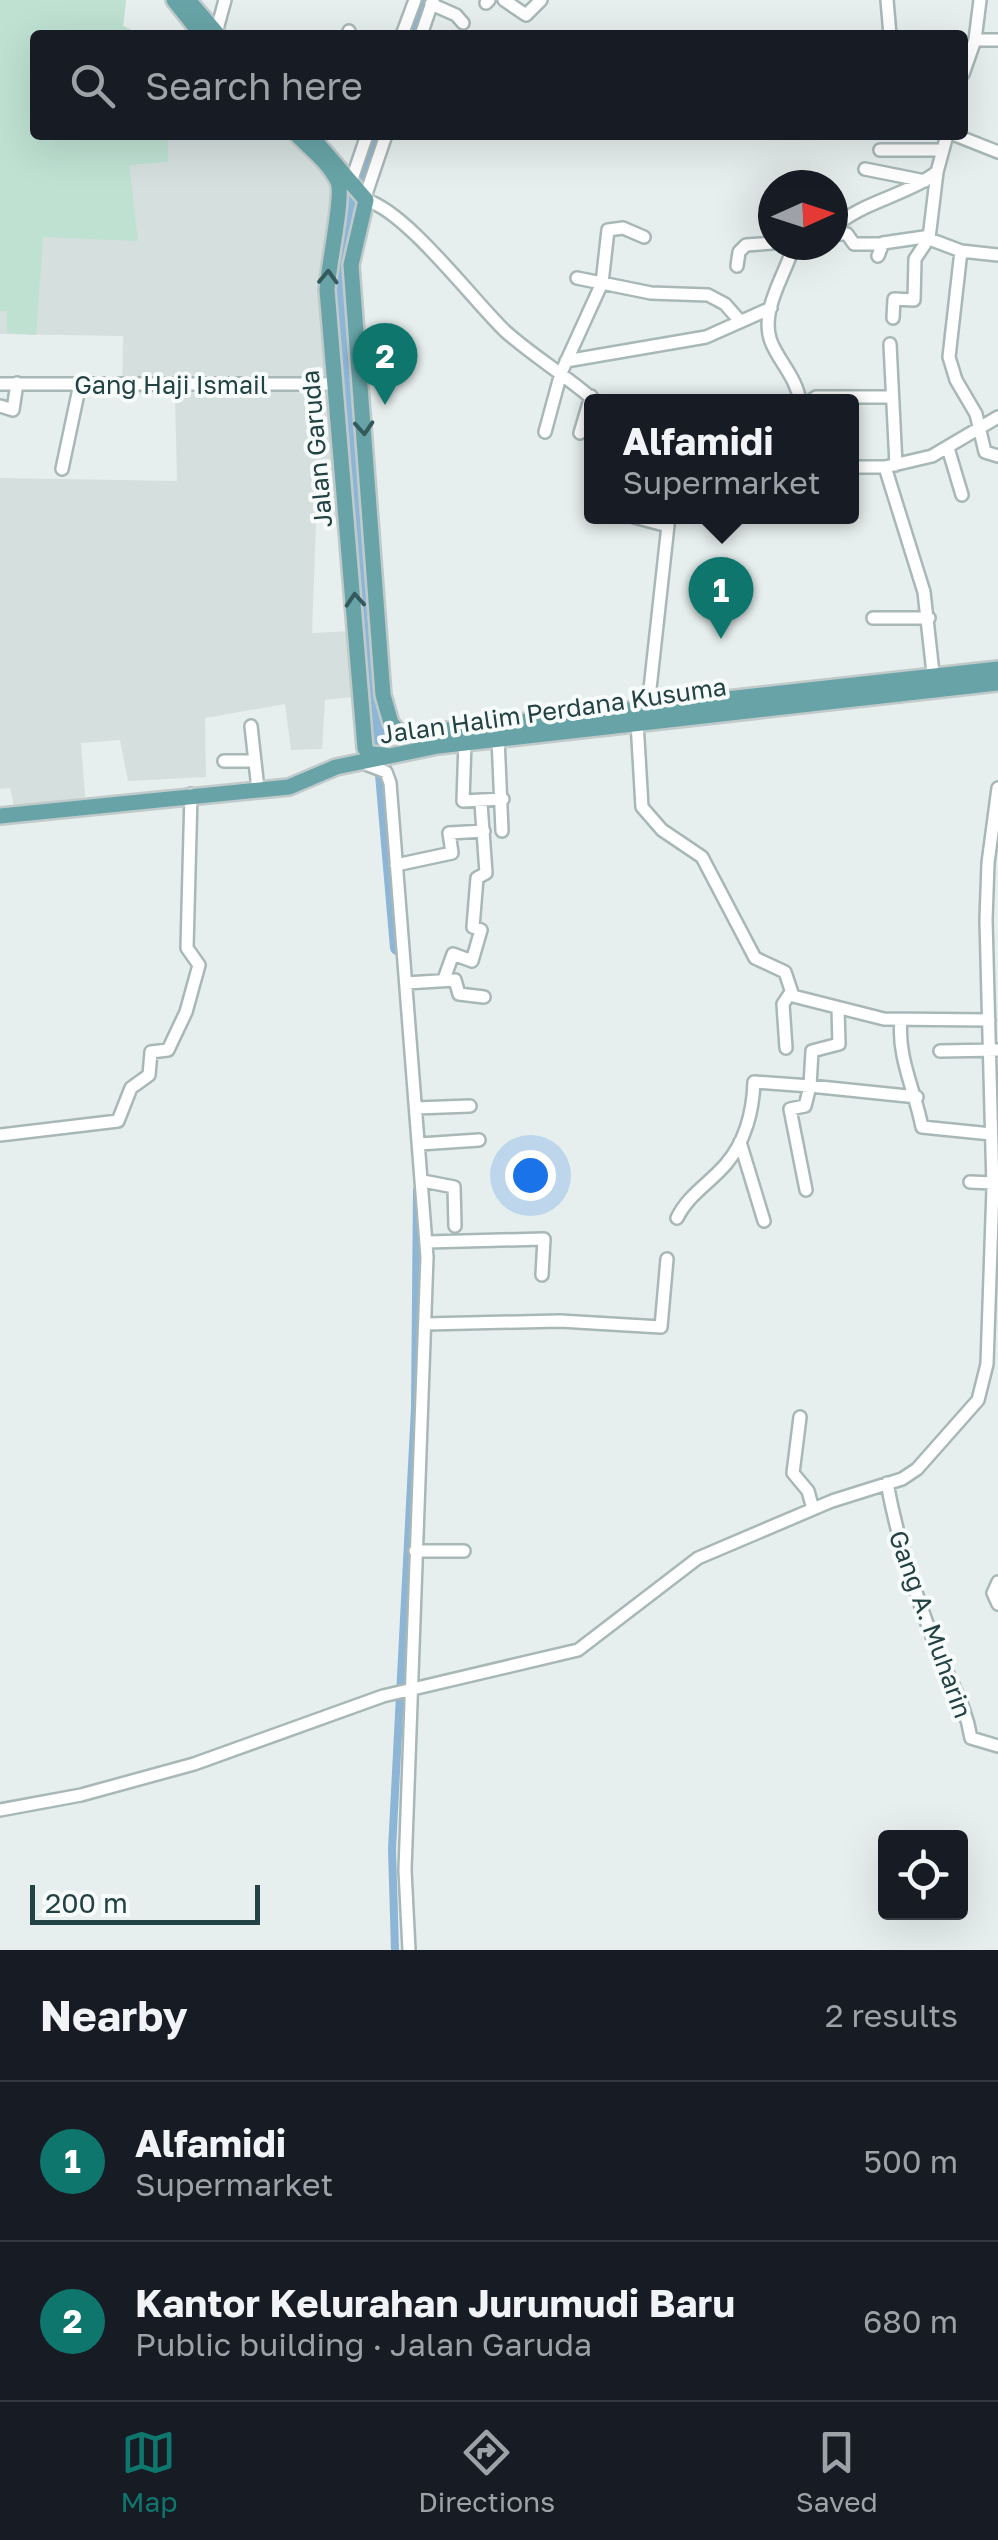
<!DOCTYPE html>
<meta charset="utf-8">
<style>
:root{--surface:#171b24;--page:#242831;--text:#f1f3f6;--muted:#9ea1a6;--line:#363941;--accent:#0f766e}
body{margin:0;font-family:"Golos Text",sans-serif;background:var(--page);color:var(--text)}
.controls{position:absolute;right:30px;bottom:30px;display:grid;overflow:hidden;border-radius:10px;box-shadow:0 10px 40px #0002}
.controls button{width:90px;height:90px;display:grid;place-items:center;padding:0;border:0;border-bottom:2px solid var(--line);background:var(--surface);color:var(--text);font:50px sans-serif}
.compass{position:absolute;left:758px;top:170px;width:90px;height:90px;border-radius:50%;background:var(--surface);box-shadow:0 10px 40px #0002;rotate:87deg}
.scale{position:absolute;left:30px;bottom:25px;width:230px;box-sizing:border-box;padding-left:10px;border:5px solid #234243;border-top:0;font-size:28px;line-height:35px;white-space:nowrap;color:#234243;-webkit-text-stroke:8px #f7fbfa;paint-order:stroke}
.you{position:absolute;left:530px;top:1175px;width:35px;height:35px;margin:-25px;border:8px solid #fff;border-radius:50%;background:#1a73e8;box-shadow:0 0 0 15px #1a73e833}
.badge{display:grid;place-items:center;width:65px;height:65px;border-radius:50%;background:var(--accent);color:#fff;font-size:32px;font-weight:700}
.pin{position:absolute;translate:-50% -82px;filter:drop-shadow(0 2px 5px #0008)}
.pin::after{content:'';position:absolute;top:52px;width:35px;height:30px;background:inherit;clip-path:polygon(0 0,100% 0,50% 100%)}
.popup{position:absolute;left:584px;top:394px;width:275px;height:130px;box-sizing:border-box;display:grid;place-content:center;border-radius:10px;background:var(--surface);filter:drop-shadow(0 2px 8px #0005);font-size:32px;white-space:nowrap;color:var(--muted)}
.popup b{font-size:38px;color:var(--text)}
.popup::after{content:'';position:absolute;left:50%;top:100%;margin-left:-20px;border:20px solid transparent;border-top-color:var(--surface)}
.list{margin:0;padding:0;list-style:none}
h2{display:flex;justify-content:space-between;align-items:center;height:130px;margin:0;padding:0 40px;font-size:42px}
h2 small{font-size:32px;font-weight:400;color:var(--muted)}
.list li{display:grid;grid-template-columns:65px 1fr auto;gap:30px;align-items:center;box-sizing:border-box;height:160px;padding:0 40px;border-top:2px solid var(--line)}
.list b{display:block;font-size:38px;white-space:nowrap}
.list p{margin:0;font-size:32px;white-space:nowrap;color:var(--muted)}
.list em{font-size:32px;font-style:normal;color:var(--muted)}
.icon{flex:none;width:55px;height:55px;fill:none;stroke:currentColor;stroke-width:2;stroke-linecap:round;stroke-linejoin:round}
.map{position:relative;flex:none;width:998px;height:1950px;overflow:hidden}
.search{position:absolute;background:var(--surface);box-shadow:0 10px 40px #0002;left:30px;right:30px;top:30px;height:110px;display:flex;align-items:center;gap:25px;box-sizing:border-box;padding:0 35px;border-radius:10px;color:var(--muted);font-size:38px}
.sheet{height:450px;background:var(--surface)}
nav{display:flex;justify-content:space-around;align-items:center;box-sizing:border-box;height:140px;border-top:2px solid var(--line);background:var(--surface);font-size:28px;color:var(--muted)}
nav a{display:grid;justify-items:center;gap:5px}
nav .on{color:var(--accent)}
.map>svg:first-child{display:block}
.built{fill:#d4dfde}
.green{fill:#bee1d2}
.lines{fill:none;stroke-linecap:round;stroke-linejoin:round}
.canal{stroke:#8cb5d6;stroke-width:8}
.river{stroke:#8cb5d6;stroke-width:14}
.minor-casing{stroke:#a8b8b7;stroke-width:16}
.major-casing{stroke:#c1caca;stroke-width:20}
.minor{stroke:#fff;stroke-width:11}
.major{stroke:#68a4a7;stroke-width:15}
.oneway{stroke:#345a5c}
.labels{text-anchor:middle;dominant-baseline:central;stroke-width:8;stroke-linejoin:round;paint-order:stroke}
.street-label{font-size:25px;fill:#234243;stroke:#f7fbfa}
</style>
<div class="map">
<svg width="998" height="1950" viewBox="0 0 998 1950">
<rect width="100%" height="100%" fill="#e6efee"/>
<path class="built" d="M0 0H126L123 26 142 35H35V135H283L335 187 319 271 342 522 316 523 312 633 351 631 352 697 325 700 322 749 291 750 285 704 205 718 206 777 128 781 120 740 81 743 85 797 14 806 10 788 0 789V478L177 481 175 394H122L123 336 0 334Z"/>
<path class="green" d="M0 0H126L123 26 142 35H35V135H168V162L129 165 138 241 43 237 36 335 7 333V311H0Z"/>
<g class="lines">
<path class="canal" d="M395 1950 392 1849 415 1408 417 1190"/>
<path class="river" d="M412 35 425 0
M377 135 342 238 338 265 397 948"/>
<g class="minor-casing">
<path id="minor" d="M504 0 526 15 541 0
M887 0 890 35
M486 3 489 0
M431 4 456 15 463 23
M216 33 225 0
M348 35 349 31
M402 35 415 0
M421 35 433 0
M975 40H998
M963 74 975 40 980 0
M955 135 998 152
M880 150H943
M865 169 925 181
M352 179 367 135
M365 197 386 135
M366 200C407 212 472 299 505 331 534 357 567 376 596 402
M833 228C863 201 904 197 937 172
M833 234H847L854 244H882
M794 245C785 276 758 312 772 344 781 364 797 379 800 402
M961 251 998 255
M878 256 883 243 924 237 961 251 949 357 956 380 976 414 985 452 998 456
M737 266 739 252 746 245 773 243
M577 278 651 293 708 295 725 304 740 321
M893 318 894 299 914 300 915 259 929 238 937 172 947 135
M890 344 896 465
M566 361 706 337 771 308
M0 384H335
M809 402 816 397H892
M0 406 13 410 17 383
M545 432 561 373 602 283 608 230 623 228 644 237
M580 433 591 396
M948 448 962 495
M851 467H885L932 456 998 417
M885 467 924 592 933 673
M62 469 80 384
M634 517 668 526
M873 618H929
M648 707 669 516
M637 722 642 807 662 830 702 857 755 958 785 972 793 996 884 1019 989 1020
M251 726 258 789
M498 738 502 831
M465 742 463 801 503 799
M224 761H255
M363 763 386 772 390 783 427 1257 405 1870 409 1950
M396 865 452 853 449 833 484 831
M444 979 453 954 472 961 481 930 473 927 477 878 486 873 481 803
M406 983 455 980 459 994 484 997
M838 1009 839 1044 812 1051 810 1086 917 1097
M901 1021C897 1056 915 1091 922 1127L991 1134
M786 1048 783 1004 791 992
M940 1051 998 1050
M416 1108 470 1106
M0 1135 118 1121 131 1088 149 1075 151 1052 168 1050 186 1012 199 965 187 948 191 794
M740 1142 764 1221
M420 1144 479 1140
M423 1181 454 1187 455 1226
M970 1182 993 1183
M677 1218C688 1195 710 1183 726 1164 745 1142 753 1111 754 1082L810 1086 805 1106 790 1109 806 1190
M427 1242 544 1239 542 1275
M426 1324 560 1321 661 1327 667 1259
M800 1417 793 1473 808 1491 813 1509
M887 1483C898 1543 918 1603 941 1659 953 1687 966 1707 971 1738L998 1746
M415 1551H464
M998 1582 993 1593 998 1604
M0 1810 81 1795 194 1764 383 1696 578 1650 698 1558 832 1501 902 1479 917 1469 978 1400 987 1364 993 1188 986 920 988 863 998 788"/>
</g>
<g class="major-casing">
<path id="major" d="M174 0 202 35
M188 0 218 35
M297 135C311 149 330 164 338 182 344 195 328 267 327 290L365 748 369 754 385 755
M310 135 366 200 351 265 383 695 391 723 402 735 998 669
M0 816 289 787 336 767 438 746 998 683"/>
</g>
<use href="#minor" class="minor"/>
<use href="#major" class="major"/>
</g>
<defs><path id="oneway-chevron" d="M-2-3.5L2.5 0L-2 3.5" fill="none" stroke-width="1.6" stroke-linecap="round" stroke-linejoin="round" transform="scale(2.5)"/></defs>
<g class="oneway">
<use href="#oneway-chevron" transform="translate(328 277) rotate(-88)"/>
<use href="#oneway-chevron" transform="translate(364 428) rotate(86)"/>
<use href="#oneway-chevron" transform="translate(355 600) rotate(-94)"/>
</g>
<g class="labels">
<g class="street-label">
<text x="171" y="384">Gang Haji Ismail</text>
<text transform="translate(316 449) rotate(-95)">Jalan Garuda</text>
<text transform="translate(553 710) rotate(-8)">Jalan Halim Perdana Kusuma</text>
<text transform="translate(931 1624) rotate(70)">Gang A. Muharin</text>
</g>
</g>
</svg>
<div class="controls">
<button><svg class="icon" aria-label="locate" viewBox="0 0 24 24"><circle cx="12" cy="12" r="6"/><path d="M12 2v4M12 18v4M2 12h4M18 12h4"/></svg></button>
</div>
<svg class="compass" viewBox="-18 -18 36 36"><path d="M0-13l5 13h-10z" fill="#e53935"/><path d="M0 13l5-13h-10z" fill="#9ea1a6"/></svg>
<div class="scale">200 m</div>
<div class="you"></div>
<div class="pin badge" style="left:721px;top:639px">1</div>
<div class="popup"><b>Alfamidi</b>Supermarket</div>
<div class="pin badge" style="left:385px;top:405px">2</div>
<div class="search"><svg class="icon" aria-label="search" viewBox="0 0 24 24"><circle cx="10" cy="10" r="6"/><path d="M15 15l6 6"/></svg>Search here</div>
</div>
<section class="sheet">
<h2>Nearby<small>2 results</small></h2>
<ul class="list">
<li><span class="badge">1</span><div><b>Alfamidi</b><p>Supermarket</p></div><em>500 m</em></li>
<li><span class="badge">2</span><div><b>Kantor Kelurahan Jurumudi Baru</b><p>Public building · Jalan Garuda</p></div><em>680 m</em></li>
</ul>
</section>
<nav>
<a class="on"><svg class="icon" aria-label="map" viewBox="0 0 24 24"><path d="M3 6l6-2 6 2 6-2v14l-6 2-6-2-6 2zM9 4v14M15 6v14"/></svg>Map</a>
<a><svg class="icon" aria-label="directions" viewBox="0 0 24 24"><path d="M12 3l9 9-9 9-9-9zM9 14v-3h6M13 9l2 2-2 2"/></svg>Directions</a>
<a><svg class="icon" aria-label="saved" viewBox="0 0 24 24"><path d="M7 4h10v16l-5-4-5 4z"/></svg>Saved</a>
</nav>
